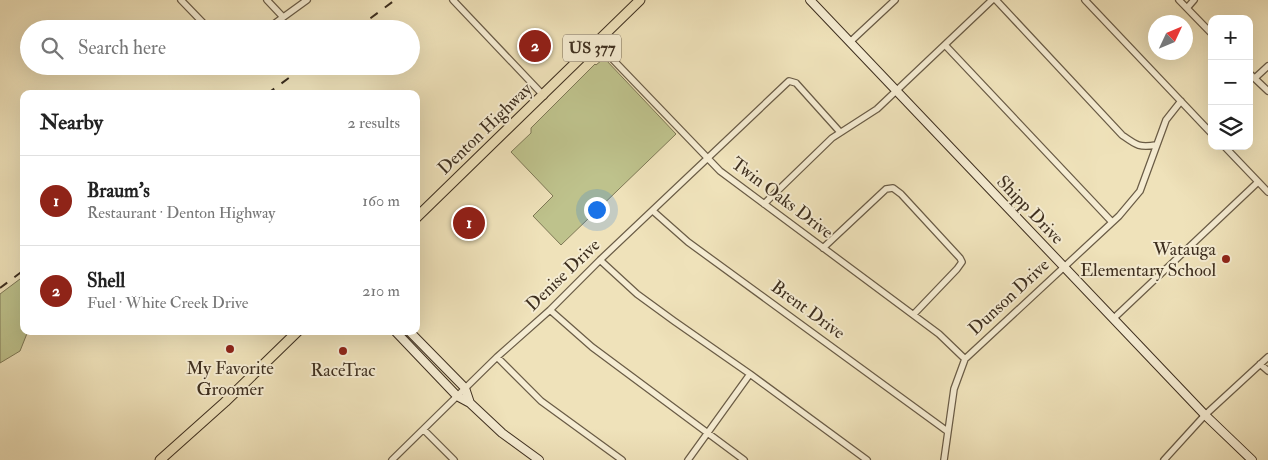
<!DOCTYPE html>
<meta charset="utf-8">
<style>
:root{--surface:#fff;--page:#f2f2f2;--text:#222;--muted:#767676;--line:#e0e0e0;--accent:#8f2418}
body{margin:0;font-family:"IM FELL Double Pica",serif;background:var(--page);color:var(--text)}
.controls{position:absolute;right:15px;top:15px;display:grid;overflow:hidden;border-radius:10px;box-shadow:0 5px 20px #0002}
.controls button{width:45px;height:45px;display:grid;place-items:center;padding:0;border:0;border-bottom:1px solid var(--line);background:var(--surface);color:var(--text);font:25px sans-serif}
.compass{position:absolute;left:1148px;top:15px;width:45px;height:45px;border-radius:50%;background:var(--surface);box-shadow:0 5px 20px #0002;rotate:46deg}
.you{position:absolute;left:596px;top:209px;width:18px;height:18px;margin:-12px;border:4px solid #fff;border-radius:50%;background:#1a73e8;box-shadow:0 0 0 8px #1a73e833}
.badge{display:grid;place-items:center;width:32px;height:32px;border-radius:50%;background:var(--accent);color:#fff;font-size:16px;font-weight:700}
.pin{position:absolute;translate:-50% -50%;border:2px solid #fff;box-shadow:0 1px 5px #0006}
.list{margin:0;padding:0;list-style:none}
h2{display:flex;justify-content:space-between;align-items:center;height:65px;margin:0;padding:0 20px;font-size:21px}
h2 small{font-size:16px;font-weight:400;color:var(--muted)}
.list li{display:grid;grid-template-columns:32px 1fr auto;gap:15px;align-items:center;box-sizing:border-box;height:90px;padding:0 20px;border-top:1px solid var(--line)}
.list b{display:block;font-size:19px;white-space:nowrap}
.list p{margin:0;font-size:16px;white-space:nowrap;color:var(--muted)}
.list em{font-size:16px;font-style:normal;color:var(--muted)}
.icon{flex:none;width:28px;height:28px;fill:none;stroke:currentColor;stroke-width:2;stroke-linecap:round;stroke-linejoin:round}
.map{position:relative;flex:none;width:1268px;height:460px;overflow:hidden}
.search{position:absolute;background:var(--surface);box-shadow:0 5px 20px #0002;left:20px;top:20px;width:400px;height:55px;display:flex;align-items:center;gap:12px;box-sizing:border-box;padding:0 18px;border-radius:28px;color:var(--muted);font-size:19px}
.panel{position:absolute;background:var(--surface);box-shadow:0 5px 20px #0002;left:20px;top:90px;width:400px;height:245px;border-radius:10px}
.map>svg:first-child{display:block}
.green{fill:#bec28c;stroke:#7e7856}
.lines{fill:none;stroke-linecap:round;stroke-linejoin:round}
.street-casing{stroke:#6a5c46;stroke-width:8}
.secondary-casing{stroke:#3e2f1f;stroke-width:10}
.primary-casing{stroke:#3e2f1f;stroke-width:11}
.street{stroke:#f5ecd2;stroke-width:5.5}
.secondary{stroke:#f5ecd2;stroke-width:8}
.primary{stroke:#efe2ba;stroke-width:9}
.rail{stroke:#3e2f1f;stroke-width:2;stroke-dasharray:9 9;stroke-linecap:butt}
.poi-dot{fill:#8f2418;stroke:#f5ecd2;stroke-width:2}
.labels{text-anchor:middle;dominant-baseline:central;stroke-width:4;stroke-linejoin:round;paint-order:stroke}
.shield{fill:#f5ecd2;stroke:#756855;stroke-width:1}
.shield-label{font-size:16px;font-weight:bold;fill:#3e2f1f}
.street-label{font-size:18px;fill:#3e2f1f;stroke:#f5ecd2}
.poi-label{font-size:18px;fill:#3e2f1f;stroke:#f5ecd2}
</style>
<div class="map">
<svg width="1268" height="460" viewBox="0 0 1268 460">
<rect width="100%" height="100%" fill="#efe2ba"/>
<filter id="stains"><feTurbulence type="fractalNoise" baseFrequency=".004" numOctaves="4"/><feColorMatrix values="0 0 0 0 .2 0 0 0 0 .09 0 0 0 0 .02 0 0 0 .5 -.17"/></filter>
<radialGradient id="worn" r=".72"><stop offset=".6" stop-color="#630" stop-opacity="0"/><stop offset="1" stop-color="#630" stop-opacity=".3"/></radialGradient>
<path class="green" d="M602 60 604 61 606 60 676 134 561 245 533 216 553 196 511 152 531 133V128L595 64 596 65Z
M24 276V331H28L20 351 0 363V294Z"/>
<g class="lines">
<g class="street-casing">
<path id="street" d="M181 0 209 29
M267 0 283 17
M453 0 544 96
M996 0 1122 135C1136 145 1139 148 1156 145
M1085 0 1212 134
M1179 0 1212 34
M1187 8 1194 0
M267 29 307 0
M850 42 895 0
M597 43 720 171 939 334 965 359
M945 45 1112 222
M210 70 216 66
M1249 73 1268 91
M1255 78 1268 66
M1224 146 1268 192
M764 204 832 138 877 109 992 0
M653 211 688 242 947 431
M823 248 886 189 893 188 901 194 960 258 962 262 957 269 914 314
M600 260 637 294 674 321 750 374 867 460
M550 310 592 347 744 460
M1114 318 1258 182
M497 357 541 401 622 460
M1260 364 1268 371
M424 430 454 460
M392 460 497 357 550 310 600 260 789 81 796 83 840 132
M688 460 750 374
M944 460 954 389 965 359 1119 216 1140 191 1166 120 1181 101
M1164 460 1205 415 1268 357"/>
</g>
<g class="secondary-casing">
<path id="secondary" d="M810 0 1205 415 1252 460
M395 331 457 396 470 403 502 433 539 460
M409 331 465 388 470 403"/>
</g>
<g class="primary-casing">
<path id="primary" d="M416 218 640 0
M160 460 225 402 298 331"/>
</g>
<use href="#street" class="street"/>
<use href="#secondary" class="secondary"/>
<use href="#primary" class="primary"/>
<path class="rail" d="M356 29 395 0
M267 94 305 66
M0 288 24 270"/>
</g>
<g class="poi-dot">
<circle cx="1226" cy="259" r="5"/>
<circle cx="230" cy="349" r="5"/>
<circle cx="343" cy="351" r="5"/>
</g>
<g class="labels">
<rect class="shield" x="563" y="34.5" width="58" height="27" rx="4"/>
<g class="shield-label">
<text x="592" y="48">US 377</text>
</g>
<g class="street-label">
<text transform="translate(485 129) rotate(-44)">Denton Highway</text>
<text transform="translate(782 198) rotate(37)">Twin Oaks Drive</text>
<text transform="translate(1030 210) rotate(46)">Shipp Drive</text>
<text transform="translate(563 275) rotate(-44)">Denise Drive</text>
<text transform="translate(1009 297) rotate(-43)">Dunson Drive</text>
<text transform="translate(808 310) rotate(36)">Brent Drive</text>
</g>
<g class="poi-label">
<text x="1216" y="249" text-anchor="end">Watauga<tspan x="1216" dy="21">Elementary School</tspan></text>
<text x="230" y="368">My Favorite<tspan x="230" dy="21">Groomer</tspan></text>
<text x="343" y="370">RaceTrac</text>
</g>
</g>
<rect width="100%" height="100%" filter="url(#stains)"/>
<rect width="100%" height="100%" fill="url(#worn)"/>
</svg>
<div class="controls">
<button>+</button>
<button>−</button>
<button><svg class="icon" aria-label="layers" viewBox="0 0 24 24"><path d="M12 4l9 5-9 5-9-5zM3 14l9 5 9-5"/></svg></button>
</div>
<svg class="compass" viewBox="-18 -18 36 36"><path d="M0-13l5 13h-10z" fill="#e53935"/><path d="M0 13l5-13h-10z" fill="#767676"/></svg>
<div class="you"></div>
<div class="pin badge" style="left:469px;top:223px">1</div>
<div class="pin badge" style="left:535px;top:46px">2</div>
<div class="search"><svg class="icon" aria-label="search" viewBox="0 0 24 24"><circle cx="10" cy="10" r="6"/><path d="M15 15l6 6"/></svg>Search here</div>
<section class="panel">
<h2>Nearby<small>2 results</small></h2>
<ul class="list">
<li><span class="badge">1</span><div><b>Braum's</b><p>Restaurant · Denton Highway</p></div><em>160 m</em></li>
<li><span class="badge">2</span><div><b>Shell</b><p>Fuel · White Creek Drive</p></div><em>210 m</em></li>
</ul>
</section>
</div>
